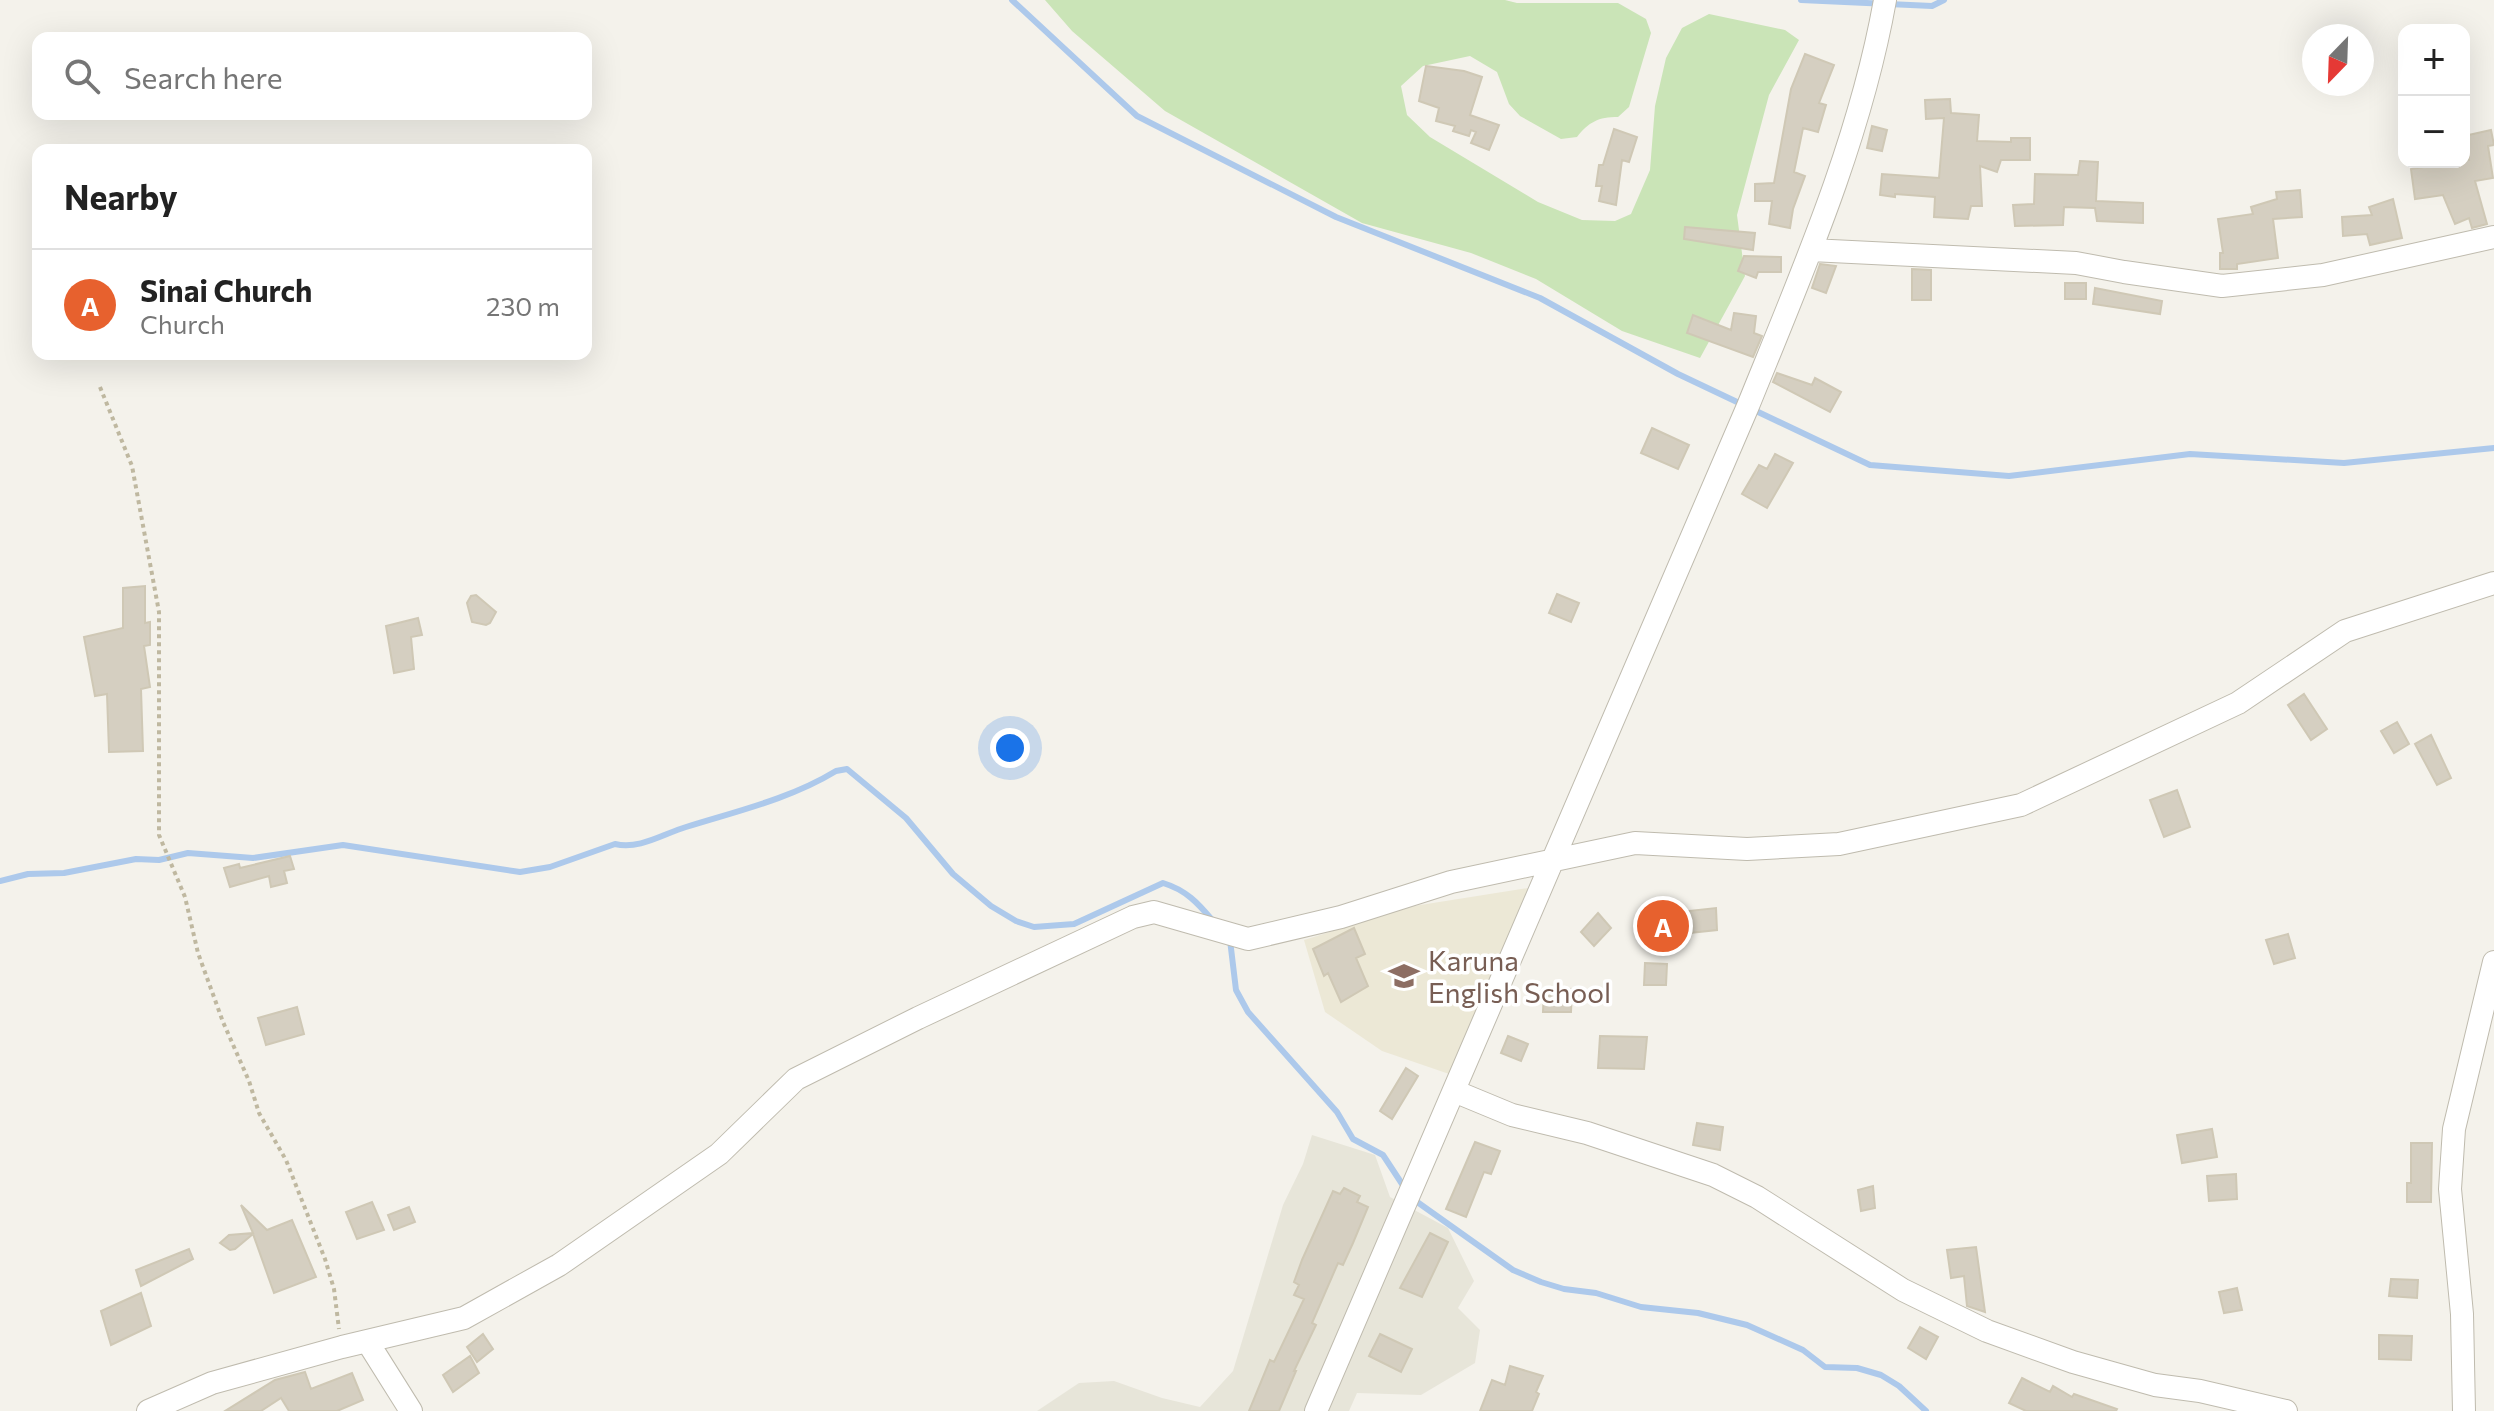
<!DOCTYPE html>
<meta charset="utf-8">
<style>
:root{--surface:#fff;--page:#f2f2f2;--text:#222;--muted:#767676;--line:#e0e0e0;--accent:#e7612e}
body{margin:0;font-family:Commissioner,sans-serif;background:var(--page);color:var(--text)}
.controls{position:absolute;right:24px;top:24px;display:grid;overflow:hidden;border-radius:16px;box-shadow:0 8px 32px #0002}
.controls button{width:72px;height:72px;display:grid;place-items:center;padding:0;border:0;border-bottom:2px solid var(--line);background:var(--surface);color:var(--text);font:40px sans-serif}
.compass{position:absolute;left:2302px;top:24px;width:72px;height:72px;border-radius:50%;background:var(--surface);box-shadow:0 8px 32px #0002;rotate:203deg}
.you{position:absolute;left:1010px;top:748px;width:28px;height:28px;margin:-20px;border:6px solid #fff;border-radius:50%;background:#1a73e8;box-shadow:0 0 0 12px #1a73e833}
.badge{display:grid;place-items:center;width:52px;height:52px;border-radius:50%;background:var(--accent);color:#fff;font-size:26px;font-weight:700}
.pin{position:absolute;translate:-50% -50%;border:4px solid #fff;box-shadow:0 2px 8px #0006}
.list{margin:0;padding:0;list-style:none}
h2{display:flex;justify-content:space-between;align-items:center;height:104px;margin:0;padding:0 32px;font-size:34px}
h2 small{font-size:26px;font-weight:400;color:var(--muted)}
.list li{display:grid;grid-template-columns:52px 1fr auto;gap:24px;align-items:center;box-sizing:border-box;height:112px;padding:0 32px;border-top:2px solid var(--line)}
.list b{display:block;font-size:30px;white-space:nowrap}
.list p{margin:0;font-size:26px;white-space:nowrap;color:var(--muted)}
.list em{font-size:26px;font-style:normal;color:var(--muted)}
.icon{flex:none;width:44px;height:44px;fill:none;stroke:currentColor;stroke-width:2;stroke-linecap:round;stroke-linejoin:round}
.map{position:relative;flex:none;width:2494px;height:1411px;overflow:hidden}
.search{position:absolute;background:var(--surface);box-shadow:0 8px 32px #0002;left:32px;top:32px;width:560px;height:88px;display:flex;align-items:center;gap:20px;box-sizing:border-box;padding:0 28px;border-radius:16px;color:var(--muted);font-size:30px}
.panel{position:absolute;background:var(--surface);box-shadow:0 8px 32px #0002;left:32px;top:144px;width:560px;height:216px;border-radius:16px}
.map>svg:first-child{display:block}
.residential{fill:#e7e5d9}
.education{fill:#ece8d6}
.green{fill:#cae4b7}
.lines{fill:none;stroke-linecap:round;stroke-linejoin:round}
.stream{stroke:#adc9eb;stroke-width:6}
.building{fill:#d5cfc1;stroke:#cfc8b5;stroke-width:2}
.minor-casing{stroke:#bfbbae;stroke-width:24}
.path{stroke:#bfb8a0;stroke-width:4;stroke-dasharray:4 4;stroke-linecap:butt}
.minor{stroke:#fff;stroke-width:22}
.labels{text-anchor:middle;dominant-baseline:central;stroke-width:7;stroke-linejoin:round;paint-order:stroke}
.education-label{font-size:28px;fill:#785e54;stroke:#fff;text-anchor:start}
</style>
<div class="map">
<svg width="2494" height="1411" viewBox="0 0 2494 1411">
<rect width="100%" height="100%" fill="#f4f2eb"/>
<path class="residential" d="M1312 1135 1375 1155 1390 1197 1448 1228 1474 1281 1458 1308 1480 1330 1475 1363 1421 1395 1357 1393 1349 1411H1037L1079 1383 1114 1381 1162 1398 1200 1407 1233 1371 1283 1205 1303 1164Z"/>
<path class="education" d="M1528 888 1455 1076 1382 1051 1325 1012 1304 940 1414 906Z"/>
<path class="green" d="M1045 0H1505L1517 3H1618L1646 19 1651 33 1629 107 1618 117C1598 117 1589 122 1577 137L1561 139 1520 116 1509 104 1497 72 1470 56 1423 66 1401 86 1407 115 1430 137 1538 202 1582 220 1615 221 1631 214 1650 170 1655 106 1666 58 1682 28 1709 14 1785 30 1799 40 1769 95 1737 215 1745 276 1700 358 1622 331 1536 279 1471 253 1362 223 1165 111 1072 31Z"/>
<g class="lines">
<path class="stream" d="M1012 0 1137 116 1336 217 1540 298 1678 374 1870 465 2009 476 2190 454 2344 463 2494 448
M1801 0 1932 6 1944 0
M0 881 28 874 64 873 136 859 159 860 188 853 253 858 343 845 520 872 550 867 615 844C639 850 663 834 686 827 737 811 790 799 836 771L847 769 906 818 953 874 991 906 1016 921 1034 927 1074 924 1163 883C1186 890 1198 903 1213 921
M1230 940 1236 990 1248 1012 1337 1112 1353 1139 1383 1155 1406 1190
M1413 1199 1513 1270 1541 1282 1564 1289 1596 1293 1641 1307 1698 1313 1747 1325 1803 1350 1825 1367 1857 1368 1881 1375 1899 1386 1926 1411"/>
</g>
<path class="building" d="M1805 54 1834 65 1819 103 1826 105 1818 132 1803 128 1794 172 1805 176 1793 209 1790 228 1769 224 1772 201H1755V184L1774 183 1791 89Z
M1426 66 1464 71 1482 77 1470 115 1499 125 1489 150 1471 143 1476 132 1471 130 1469 136 1453 131 1455 126 1436 121 1439 108 1419 101Z
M1950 99 1951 113 1979 115 1977 141 2011 142V138H2030V160H2001L1997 172 1980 166 1982 206H1971L1968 219 1934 217 1935 197 1895 194V197L1880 195 1882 174 1939 178 1944 118 1926 119 1925 100Z
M1872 126 1887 130 1882 151 1867 148Z
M1614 129 1637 137 1629 162 1622 160 1616 205 1599 201 1602 186H1596L1599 165H1603Z
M2491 130 2494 145 2488 146 2493 178 2475 181 2487 224 2472 228 2469 218 2455 224 2443 195 2415 199 2411 169 2469 160 2464 136Z
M2080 161 2098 162 2096 201 2143 203V223L2097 221 2095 208 2064 207 2063 225 2015 226 2013 205 2034 204 2035 174 2078 175Z
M2300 190 2302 217 2273 219 2278 258 2237 264V269H2220V253H2223L2218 219 2253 214 2251 207 2277 199 2276 192Z
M2393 199 2402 238 2370 245 2367 234 2343 236 2342 217 2372 215 2369 207Z
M1685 227 1755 233 1753 250 1684 239Z
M1744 256 1781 257V272H1758L1756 278 1738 271Z
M1820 264 1836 266 1826 293 1812 288Z
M1912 269 1931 270V300H1912Z
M2065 283H2086V299H2065Z
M2095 288 2162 301 2160 314 2093 304Z
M1734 313 1756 316 1754 333 1762 336 1753 357 1687 333 1693 315 1731 330Z
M1777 373 1812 385 1815 378 1841 392 1830 412 1773 382Z
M1652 428 1689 445 1678 469 1641 453Z
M1775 454 1793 463 1767 508 1742 494 1759 465 1767 469Z
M145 586V623L150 622V645L144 646 150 687 141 689 143 751 109 752 107 694 95 696 84 637 123 628V588Z
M1557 594 1579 603 1571 622 1549 613Z
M476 595 496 612 490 623 486 625 472 622 467 603 471 596Z
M418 618 422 635 411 637 414 669 394 673 386 626Z
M2304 694 2327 729 2311 740 2288 705Z
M2397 722 2409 744 2394 753 2381 731Z
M2431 735 2451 778 2437 785 2415 744Z
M2177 790 2190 827 2164 837 2150 800Z
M290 856 294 869 284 871 287 883 271 887 269 876 230 887 224 868 239 864 240 868Z
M1657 903H1680V912L1716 908 1717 930 1680 934 1681 944H1657Z
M1598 913 1611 928 1594 946 1581 932Z
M1354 928 1365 954 1356 958 1368 986 1341 1002 1328 973 1324 976 1313 949Z
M2288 934 2295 958 2274 964 2266 940Z
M1645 963 1667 964 1666 985H1644Z
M1544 988 1572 989 1571 1012H1543Z
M297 1007 304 1034 266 1045 258 1018Z
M1508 1036 1528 1044 1521 1061 1501 1053Z
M1600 1036 1647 1037 1644 1069 1598 1068Z
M1406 1068 1418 1076 1392 1119 1380 1111Z
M1697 1123 1723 1127 1720 1150 1693 1145Z
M2212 1129 2217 1157 2182 1163 2177 1135Z
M1475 1142 1500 1151 1491 1174 1484 1172 1466 1217 1446 1209Z
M2411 1143H2432L2431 1202H2407V1183H2411Z
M2236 1174 2237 1199 2209 1201 2207 1176Z
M1873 1186 1875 1208 1861 1211 1858 1190Z
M1344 1188 1360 1196 1357 1202 1368 1207 1353 1243 1343 1265 1338 1263 1312 1323 1316 1325 1294 1371H1296L1279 1411H1249L1270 1360 1274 1362 1304 1299 1294 1295 1299 1285 1294 1282 1302 1260 1333 1191 1340 1194Z
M372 1202 384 1230 357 1239 346 1212Z
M241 1205 267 1230 292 1220 316 1277 274 1293 253 1234 235 1249 230 1250 220 1243 229 1235 253 1233Z
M409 1207 415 1222 394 1230 388 1215Z
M1430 1233 1448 1242 1422 1297 1400 1288Z
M1976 1247 1985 1312 1967 1306 1964 1276 1951 1278 1947 1250Z
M189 1249 193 1259 141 1286 136 1270Z
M2391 1279 2418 1280 2417 1298 2389 1296Z
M2237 1288 2242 1310 2224 1313 2219 1292Z
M141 1293 151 1326 111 1345 101 1311Z
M1920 1327 1938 1337 1926 1359 1908 1348Z
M483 1334 493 1349 477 1362 467 1347Z
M1380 1334 1412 1349 1401 1372 1369 1356Z
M2379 1335 2412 1336 2411 1360 2379 1359Z
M470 1356 479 1373 453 1392 443 1375Z
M1510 1366 1543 1376 1536 1392 1539 1394 1532 1411H1480L1492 1380 1505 1385Z
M305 1372 311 1389 352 1373 363 1400 337 1411H289L281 1398 261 1411H225L275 1380Z
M2022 1378 2050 1392 2053 1386 2072 1397 2074 1394 2117 1409 2116 1411H2026L2009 1403Z"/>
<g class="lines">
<g class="minor-casing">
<path id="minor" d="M1811 250 2076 263 2124 272 2222 286 2323 275 2494 237
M1454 1091 1512 1115 1587 1133 1713 1175 1757 1197 1903 1290 1987 1331 2073 1362 2155 1385 2200 1391 2286 1411
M367 1341 411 1411
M148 1411 212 1383 342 1347 464 1318 559 1265 719 1154 796 1079 918 1018 1133 917 1154 912 1248 939 1341 917 1451 882 1635 843 1747 849 1839 844 2021 805 2238 703 2345 631 2494 583
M1316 1411 1748 406C1801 275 1860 141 1885 0
M2464 1411 2462 1314 2450 1189 2454 1129 2494 962"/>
</g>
<path class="path" d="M100 387 132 466 159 612V835L185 897 198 953 223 1022 249 1081 259 1113 286 1160 325 1259 334 1289 339 1329"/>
<use href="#minor" class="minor"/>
</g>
<defs>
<g id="school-bare" transform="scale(2.4)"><path d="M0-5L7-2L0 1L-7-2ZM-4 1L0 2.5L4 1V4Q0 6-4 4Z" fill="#8d6e63" stroke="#fff" stroke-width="2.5" paint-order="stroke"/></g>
</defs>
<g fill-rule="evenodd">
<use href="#school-bare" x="1404" y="976"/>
</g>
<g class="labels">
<g class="education-label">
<text x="1428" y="960">Karuna<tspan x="1428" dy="32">English School</tspan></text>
</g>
</g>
</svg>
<div class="controls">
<button>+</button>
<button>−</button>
</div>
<svg class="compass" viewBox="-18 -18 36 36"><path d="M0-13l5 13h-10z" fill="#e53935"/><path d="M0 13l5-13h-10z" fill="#767676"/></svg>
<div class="you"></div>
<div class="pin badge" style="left:1663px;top:926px">A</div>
<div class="search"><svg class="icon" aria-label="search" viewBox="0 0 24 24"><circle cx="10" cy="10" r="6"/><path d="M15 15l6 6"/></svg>Search here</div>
<section class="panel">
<h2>Nearby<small></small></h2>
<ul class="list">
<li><span class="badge">A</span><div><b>Sinai Church</b><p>Church</p></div><em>230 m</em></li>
</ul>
</section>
</div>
